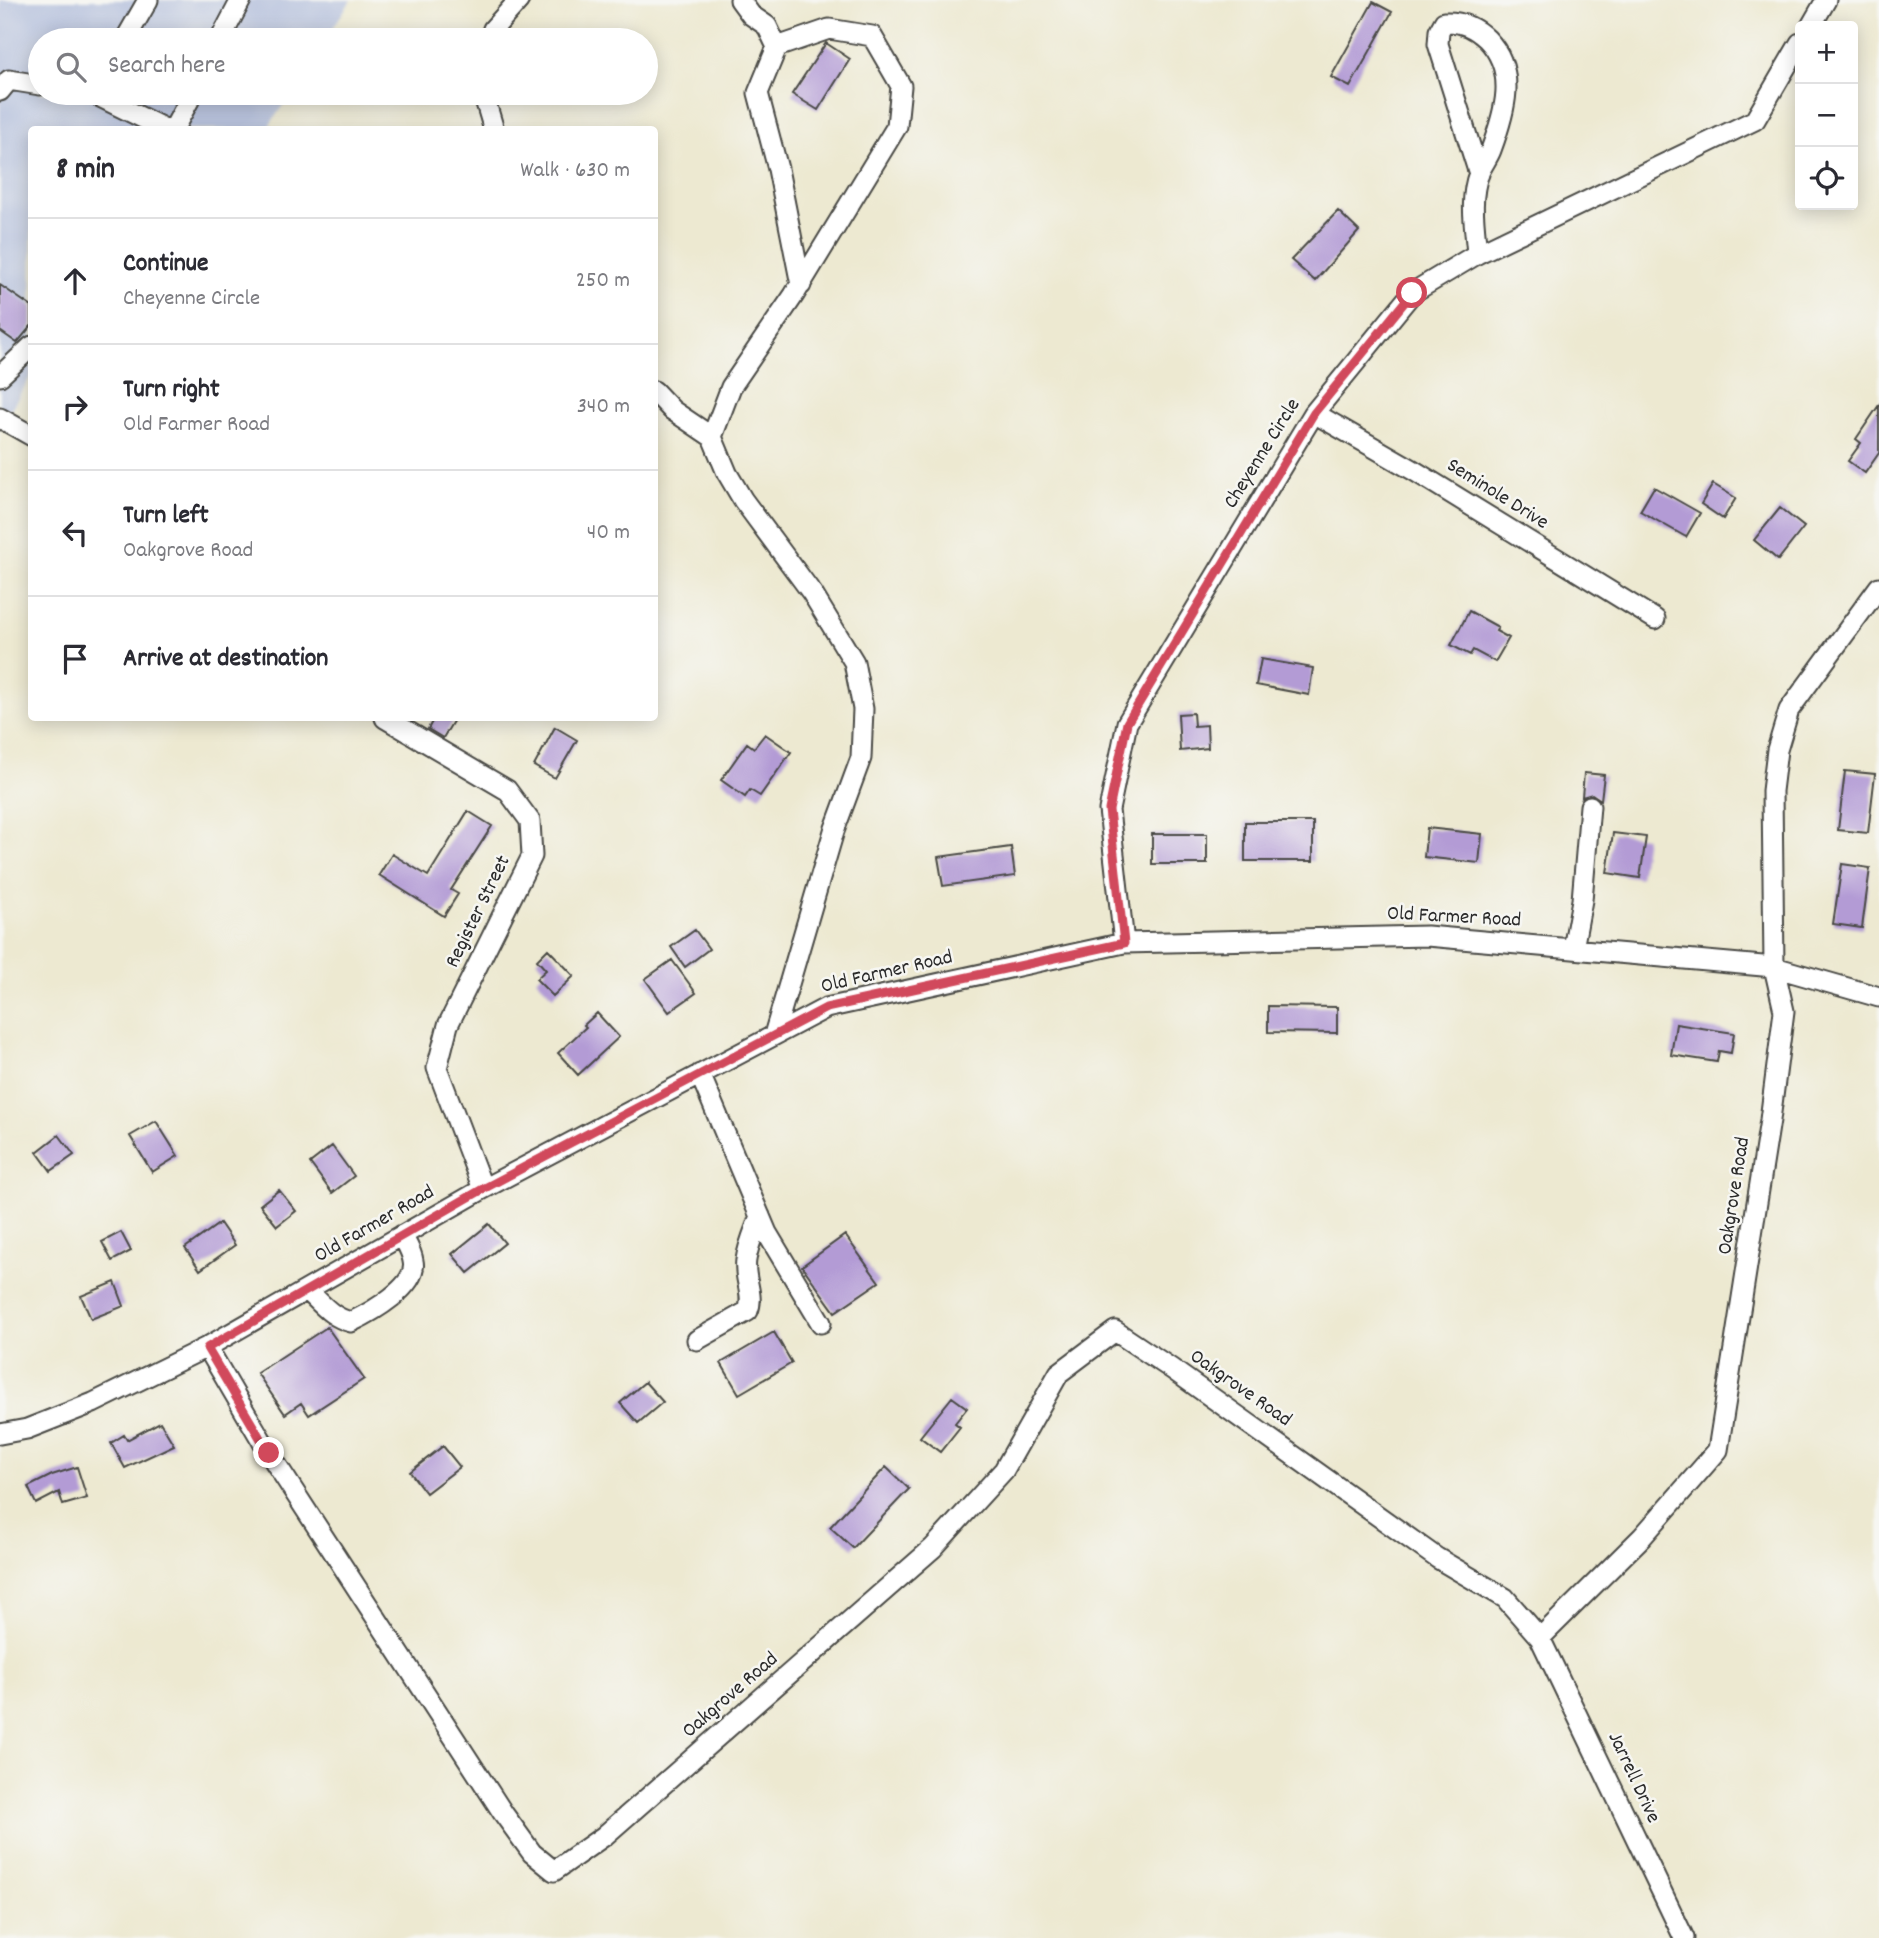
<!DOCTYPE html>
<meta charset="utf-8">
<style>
:root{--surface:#fff;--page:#f2f2f3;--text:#2b2b33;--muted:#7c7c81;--line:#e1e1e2}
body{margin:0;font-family:Dekko,sans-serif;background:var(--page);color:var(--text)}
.controls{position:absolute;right:21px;top:21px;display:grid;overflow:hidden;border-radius:7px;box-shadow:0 4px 18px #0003}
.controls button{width:63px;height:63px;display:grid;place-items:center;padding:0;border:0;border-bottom:2px solid var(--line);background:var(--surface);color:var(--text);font:35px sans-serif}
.stop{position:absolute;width:21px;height:21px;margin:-16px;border:5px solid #d1495b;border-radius:50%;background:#fff}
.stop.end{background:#d1495b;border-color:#fff;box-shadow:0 2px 7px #0008}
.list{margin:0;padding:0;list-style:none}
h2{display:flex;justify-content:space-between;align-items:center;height:91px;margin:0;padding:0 28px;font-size:30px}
h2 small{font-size:23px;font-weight:400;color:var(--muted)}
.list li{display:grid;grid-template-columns:46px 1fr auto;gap:21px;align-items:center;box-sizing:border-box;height:126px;padding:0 28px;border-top:2px solid var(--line)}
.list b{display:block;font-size:26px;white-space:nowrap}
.list p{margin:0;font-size:23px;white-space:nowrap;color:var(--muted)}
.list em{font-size:23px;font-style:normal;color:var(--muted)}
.icon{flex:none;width:38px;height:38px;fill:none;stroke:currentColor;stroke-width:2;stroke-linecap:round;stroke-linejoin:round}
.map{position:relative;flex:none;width:1879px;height:1938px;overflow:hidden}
.search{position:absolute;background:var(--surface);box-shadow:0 4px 18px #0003;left:28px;top:28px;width:630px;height:77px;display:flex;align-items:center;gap:18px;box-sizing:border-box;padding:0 24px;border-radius:38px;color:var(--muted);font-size:26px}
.panel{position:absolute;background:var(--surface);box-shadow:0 4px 18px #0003;left:28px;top:126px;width:630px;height:595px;border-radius:7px}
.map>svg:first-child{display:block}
.industrial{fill:#bac4de}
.building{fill:#b39bd5}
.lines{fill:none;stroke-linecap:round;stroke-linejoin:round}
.minor-casing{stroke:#484844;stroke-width:23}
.minor{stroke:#fff;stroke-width:19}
.route{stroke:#d1495b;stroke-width:9}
.labels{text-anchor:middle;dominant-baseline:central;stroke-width:5;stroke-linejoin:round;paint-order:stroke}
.street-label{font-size:21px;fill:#2b2b2b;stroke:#f6f6f2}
</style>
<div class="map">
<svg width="1879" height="1938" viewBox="0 0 1879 1938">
<rect width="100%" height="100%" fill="#f6f6f2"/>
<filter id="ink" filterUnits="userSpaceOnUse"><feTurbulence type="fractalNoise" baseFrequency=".0143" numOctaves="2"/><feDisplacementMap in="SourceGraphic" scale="14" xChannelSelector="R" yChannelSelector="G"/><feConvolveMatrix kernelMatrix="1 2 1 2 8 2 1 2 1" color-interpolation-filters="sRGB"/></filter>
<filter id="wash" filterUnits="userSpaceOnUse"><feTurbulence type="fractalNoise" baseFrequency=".00686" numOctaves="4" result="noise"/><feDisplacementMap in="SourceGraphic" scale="28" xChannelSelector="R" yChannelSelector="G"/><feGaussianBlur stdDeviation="1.57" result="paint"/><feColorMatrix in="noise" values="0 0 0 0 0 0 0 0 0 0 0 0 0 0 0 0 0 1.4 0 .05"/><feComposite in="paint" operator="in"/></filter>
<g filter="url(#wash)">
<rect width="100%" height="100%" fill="#ede9d1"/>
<path class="industrial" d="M0 0H351L325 40H40V93H291L267 129 32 130 31 376 0 427Z"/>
<g id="blocks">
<path class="building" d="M1373 2 1392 12 1350 87 1331 77Z
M826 43 850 59 818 110 792 94Z
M1338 211 1359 231 1315 281 1291 260Z
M0 285 32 307V325L17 343 0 331Z
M1879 405V453L1865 473 1848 461 1861 443 1856 439Z
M1713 484 1736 498 1723 519 1701 504Z
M1654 487 1700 513 1686 537 1640 511Z
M1780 508 1804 527 1778 560 1754 540Z
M1469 611 1498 627 1496 631 1509 638 1495 662 1473 650 1470 655 1451 645Z
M1261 659 1313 668 1309 695 1256 685Z
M1193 713 1194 726 1207 725 1208 748 1180 751 1178 714Z
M434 718H455L443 738 428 729Z
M555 727 577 740 555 778 534 766Z
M765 734 791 752 760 796 750 790 745 797 721 780 747 743 754 748Z
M1845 771 1875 774 1868 833 1838 830Z
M1584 773 1604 775 1601 800 1592 794 1582 797Z
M468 811 492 826 451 890 458 894 444 916 379 875 392 854 428 876Z
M1245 822H1313V861H1245Z
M1427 828 1482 834 1479 863 1424 857Z
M1613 833 1646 837 1640 878 1607 873Z
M1152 834H1207V864H1152Z
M1011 847 1015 876 943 886 938 857Z
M1842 864 1870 868 1862 928 1833 924Z
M695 930 709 949 685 967 671 947Z
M548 949 574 976 553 996 536 979 546 970 537 960Z
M672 960 696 993 669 1012 645 979Z
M1268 1006 1337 1007V1033L1268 1032Z
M597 1013 619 1037 578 1075 558 1053 586 1027 584 1025Z
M1676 1024 1734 1033 1731 1053 1719 1051 1717 1062 1671 1055Z
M156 1121 178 1156 152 1172 130 1136Z
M59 1135 74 1155 51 1171 37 1152Z
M332 1146 354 1176 332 1193 310 1163Z
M279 1190 296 1211 277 1226 260 1205Z
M220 1223 235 1245 200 1270 185 1248Z
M489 1224 505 1243 468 1273 452 1254Z
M121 1232 131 1251 112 1261 102 1242Z
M845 1235 879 1282 835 1312 802 1266Z
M115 1282 124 1306 91 1319 81 1296Z
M327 1327 364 1379 309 1415 301 1403 285 1414 257 1373Z
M774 1332 792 1363 739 1394 721 1363Z
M645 1382 663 1402 638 1423 620 1403Z
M952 1397 967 1408 955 1423 960 1427 940 1452 920 1437Z
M160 1422 174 1445 125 1468 111 1443 124 1435 127 1440Z
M443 1446 460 1467 426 1493 410 1472Z
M77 1467 87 1498 63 1505 59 1492 36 1504 28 1487 52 1475Z
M886 1467 909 1489 853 1548 830 1527Z"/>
</g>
</g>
<g filter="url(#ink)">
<use href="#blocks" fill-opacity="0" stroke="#484844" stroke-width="2"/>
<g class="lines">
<g class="minor-casing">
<path id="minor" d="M740 0 751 15 767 26 777 47
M1811 26 1826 0
M125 40 148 0
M220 40 241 0
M489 40 493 29 519 0
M0 91 9 80 40 85
M483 93 494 130
M94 94 167 130
M173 130 193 93
M1477 254C1475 228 1469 199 1479 173 1482 165 1488 158 1491 150 1505 112 1518 71 1487 39 1475 27 1461 21 1444 22L1439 31 1438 44 1479 174
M0 376 32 346
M654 391 672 410 712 437
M1314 413 1413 470 1655 619
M0 418 32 436
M385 718 507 790 530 821 532 856 448 1025 437 1068 483 1189
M1124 943 1109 810 1127 723 1314 413 1412 293 1477 254 1755 120 1800 43
M1573 949 1582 900 1590 806
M774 1035 834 831 861 758 863 709 854 662 812 593 743 500 727 473 712 437 731 387 794 295 897 126 901 86 872 36 829 29 777 47 758 93 778 169 801 285
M700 1074 767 1233 821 1323
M307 1290C321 1303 332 1318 351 1322 370 1313 419 1286 413 1261 412 1252 406 1243 402 1235
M697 1340 748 1311C755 1295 743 1278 746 1260 748 1245 755 1230 760 1216
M207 1347 269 1453 503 1813 532 1853 554 1871 604 1836 933 1548 1004 1470 1059 1373 1115 1331 1172 1369 1437 1558 1505 1598 1540 1638 1684 1938
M0 1434 27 1429 93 1403 207 1347 483 1189 826 1008 1124 943 1427 936 1774 967 1879 997
M1540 1638 1642 1537 1718 1450 1770 1120 1784 1011 1774 967 1772 791 1777 750 1789 710 1879 587"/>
</g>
<use href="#minor" class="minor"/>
</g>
</g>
<g class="lines" filter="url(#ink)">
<path class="route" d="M269 1453 207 1348 483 1189 826 1008 1124 943 1109 810 1127 723 1314 413 1412 293"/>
</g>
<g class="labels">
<g class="street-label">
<text transform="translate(1263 454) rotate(-58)">Cheyenne Circle</text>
<text transform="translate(1497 495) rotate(32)">Seminole Drive</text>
<text transform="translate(479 912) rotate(-64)">Register Street</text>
<text transform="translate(1454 918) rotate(3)">Old Farmer Road</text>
<text transform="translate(887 973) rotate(-13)">Old Farmer Road</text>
<text transform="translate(1735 1196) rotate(-81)">Oakgrove Road</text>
<text transform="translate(375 1225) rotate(-30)">Old Farmer Road</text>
<text transform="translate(1240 1389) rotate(35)">Oakgrove Road</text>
<text transform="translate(731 1696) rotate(-41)">Oakgrove Road</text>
<text transform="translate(1633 1778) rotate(65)">Jarrell Drive</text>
</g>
</g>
</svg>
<div class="controls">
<button>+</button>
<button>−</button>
<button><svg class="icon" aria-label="locate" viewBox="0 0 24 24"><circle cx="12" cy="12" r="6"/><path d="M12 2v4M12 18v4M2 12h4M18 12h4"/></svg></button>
</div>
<div class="stop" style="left:1412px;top:293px"></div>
<div class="stop end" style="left:269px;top:1453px"></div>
<div class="search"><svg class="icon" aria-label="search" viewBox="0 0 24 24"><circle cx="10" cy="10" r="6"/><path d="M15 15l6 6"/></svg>Search here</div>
<section class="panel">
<h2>8 min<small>Walk · 630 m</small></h2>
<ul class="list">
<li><svg class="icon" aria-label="ahead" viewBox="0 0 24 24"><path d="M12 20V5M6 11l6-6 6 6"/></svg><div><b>Continue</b><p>Cheyenne Circle</p></div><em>250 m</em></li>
<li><svg class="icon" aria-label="right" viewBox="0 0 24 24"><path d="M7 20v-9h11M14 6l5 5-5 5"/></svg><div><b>Turn right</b><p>Old Farmer Road</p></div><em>340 m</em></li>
<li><svg class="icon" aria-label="left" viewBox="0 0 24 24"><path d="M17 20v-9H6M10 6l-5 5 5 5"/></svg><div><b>Turn left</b><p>Oakgrove Road</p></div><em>40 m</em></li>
<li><svg class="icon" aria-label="arrive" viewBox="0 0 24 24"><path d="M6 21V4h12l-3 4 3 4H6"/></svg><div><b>Arrive at destination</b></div></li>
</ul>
</section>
</div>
